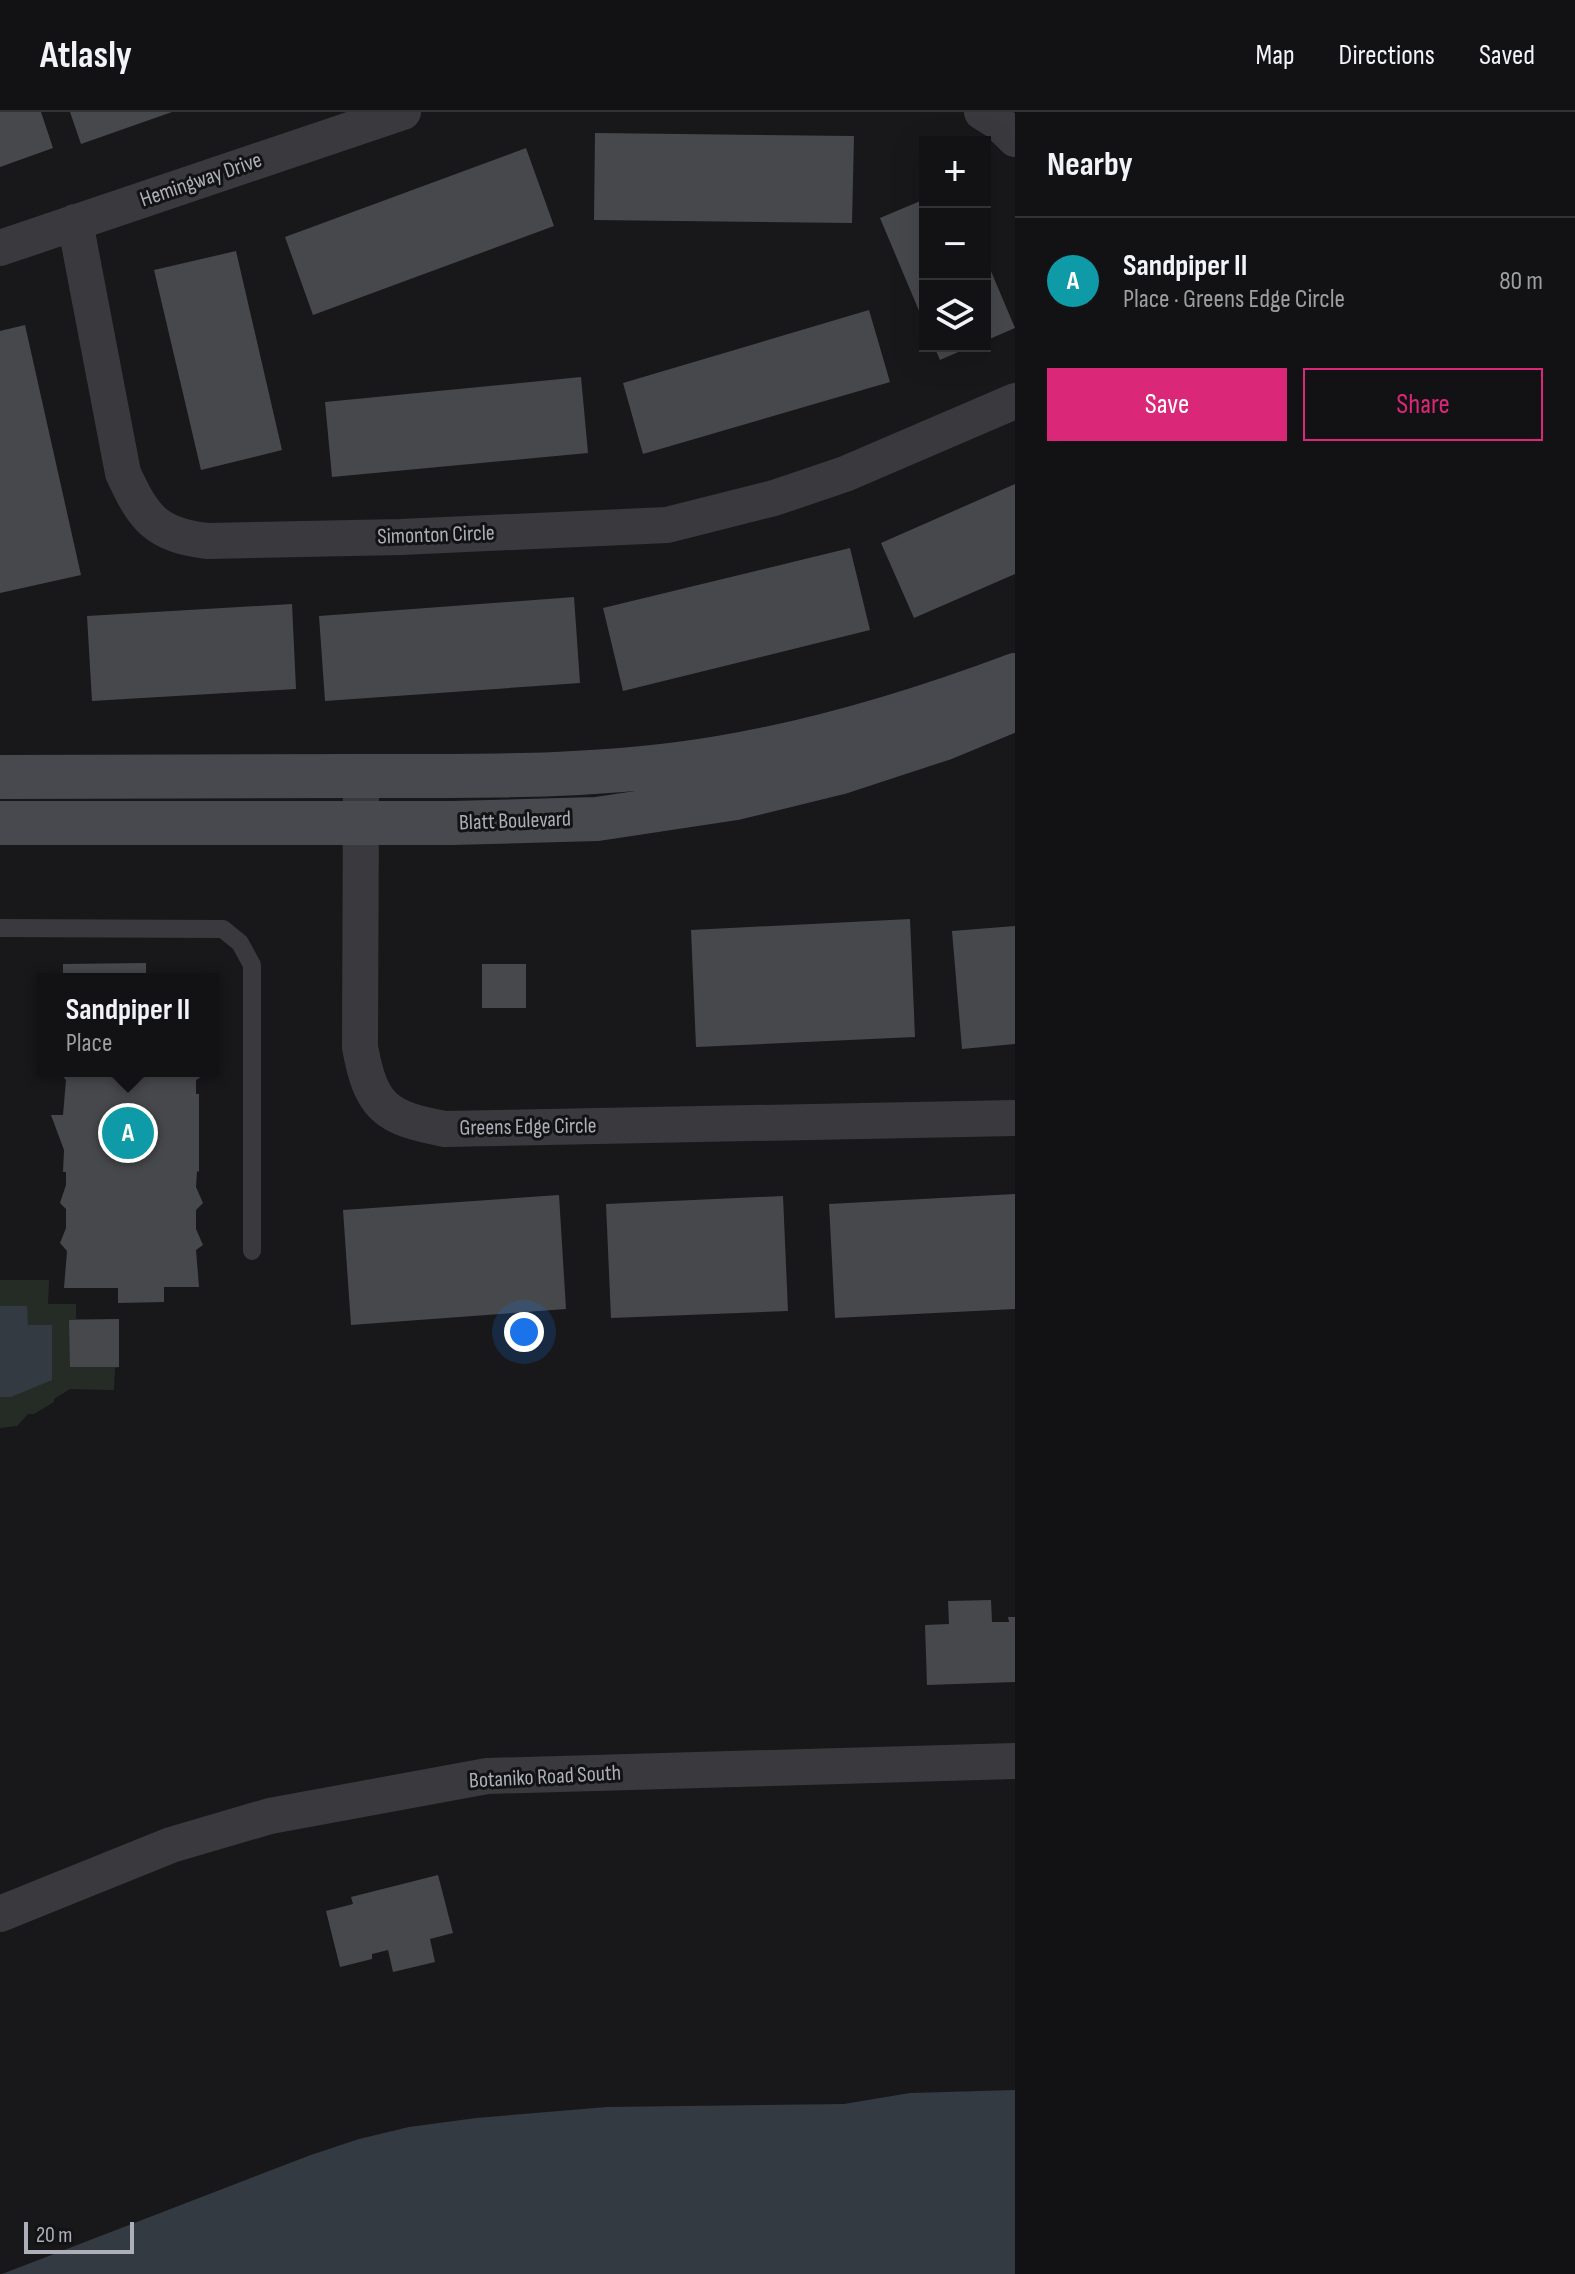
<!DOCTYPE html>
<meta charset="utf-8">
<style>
:root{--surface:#121214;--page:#1b1b1d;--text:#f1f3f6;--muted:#9c9ea0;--line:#313234;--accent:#db2777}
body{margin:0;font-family:"Sofia Sans Condensed",sans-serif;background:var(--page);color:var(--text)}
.controls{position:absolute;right:24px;top:24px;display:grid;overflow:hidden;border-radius:0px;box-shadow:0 8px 32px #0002}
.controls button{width:72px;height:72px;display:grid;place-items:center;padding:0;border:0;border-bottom:2px solid var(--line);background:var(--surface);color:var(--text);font:40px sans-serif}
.scale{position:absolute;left:24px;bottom:20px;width:110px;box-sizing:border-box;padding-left:8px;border:4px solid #acafb8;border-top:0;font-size:22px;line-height:28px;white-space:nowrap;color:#acafb8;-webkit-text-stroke:6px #131315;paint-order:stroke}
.you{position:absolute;left:524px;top:1220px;width:28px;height:28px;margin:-20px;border:6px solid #fff;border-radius:50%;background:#1a73e8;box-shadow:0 0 0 12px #1a73e833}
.badge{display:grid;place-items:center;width:52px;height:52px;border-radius:50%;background:var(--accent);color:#fff;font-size:26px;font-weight:700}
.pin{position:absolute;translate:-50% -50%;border:4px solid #fff;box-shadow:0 2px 8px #0006}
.popup{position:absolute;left:36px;top:861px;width:184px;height:104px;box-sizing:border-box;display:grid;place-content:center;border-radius:0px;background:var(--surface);filter:drop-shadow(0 2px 6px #0005);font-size:26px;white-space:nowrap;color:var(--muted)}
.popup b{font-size:30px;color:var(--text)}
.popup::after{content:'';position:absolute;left:50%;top:100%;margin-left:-16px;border:16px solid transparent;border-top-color:var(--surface)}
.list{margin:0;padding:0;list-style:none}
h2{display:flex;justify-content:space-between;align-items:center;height:104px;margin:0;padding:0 32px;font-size:34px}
h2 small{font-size:26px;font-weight:400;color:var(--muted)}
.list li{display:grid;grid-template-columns:52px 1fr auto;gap:24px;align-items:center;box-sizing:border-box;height:128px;padding:0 32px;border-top:2px solid var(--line)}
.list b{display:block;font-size:30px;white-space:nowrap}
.list p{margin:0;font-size:26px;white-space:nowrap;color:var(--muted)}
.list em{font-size:26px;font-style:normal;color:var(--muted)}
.actions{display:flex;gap:16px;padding:24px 32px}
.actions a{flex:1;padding:18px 0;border:2px solid var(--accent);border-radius:0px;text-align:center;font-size:28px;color:var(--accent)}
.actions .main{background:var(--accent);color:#fff}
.icon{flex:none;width:44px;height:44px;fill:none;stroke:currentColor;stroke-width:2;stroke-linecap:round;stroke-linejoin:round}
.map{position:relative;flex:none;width:1015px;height:2162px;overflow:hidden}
header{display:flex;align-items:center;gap:48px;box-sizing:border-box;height:112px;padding:0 40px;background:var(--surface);border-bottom:2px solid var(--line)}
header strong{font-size:38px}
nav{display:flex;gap:44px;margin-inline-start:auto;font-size:28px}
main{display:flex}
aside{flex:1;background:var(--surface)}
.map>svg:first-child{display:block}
.green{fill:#252c26}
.water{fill:#333a41}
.building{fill:#47484c}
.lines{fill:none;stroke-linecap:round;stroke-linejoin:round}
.lane{stroke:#3a3a3e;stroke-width:18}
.street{stroke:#3a3a3e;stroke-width:36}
.secondary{stroke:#48494e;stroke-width:44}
.labels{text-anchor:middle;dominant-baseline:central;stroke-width:6;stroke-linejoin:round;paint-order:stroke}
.street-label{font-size:22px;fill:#acafb8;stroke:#131315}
</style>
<header>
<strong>Atlasly</strong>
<nav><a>Map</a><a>Directions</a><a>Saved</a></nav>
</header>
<main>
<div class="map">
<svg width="1015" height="2162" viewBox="0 0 1015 2162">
<rect width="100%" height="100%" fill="#18181a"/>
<path class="green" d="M0 1168H49L48 1192H76V1207H119V1255L115 1256 114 1278 70 1277 54 1287V1290L34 1302H28L17 1314 0 1316Z"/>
<path class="water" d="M0 1194H27L28 1213H52V1268L11 1285H0Z
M1015 1978V2162H2L308 2044 359 2027 409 2015 476 2006 607 1995 844 1992 910 1981Z"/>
<path class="building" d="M0 0H41L53 36 0 55Z
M70 0H172L81 32Z
M595 21 854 24 852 111 594 108Z
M526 36 554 114 313 203 285 125Z
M925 87V213L880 106Z
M236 139 282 338 201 358 154 158Z
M985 145 1015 216 985 229Z
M869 198 890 270 643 342 623 271Z
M25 213 81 463 0 481V219Z
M934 234H972L940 248Z
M581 265 588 341 332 365 325 290Z
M1015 372V462L914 506 881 431Z
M850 436 870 518 623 579 603 496Z
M574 485 580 571 325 589 319 504Z
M292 492 296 577 92 589 87 504Z
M910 807 915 925 696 935 691 818Z
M1015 814V932L962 937 952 819Z
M146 851V867H63V852Z
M482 852H526V896H482Z
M58 959H203L204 963 196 968V982H199V1060L197 1059 196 1075 203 1091 196 1098V1117L203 1133 196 1138 199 1175H164V1190L118 1191V1176H64L67 1139 60 1131 66 1116V1097L60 1091 66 1073V1060H63L64 1038 51 1003H63L66 968Z
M1015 1082V1197L835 1206 829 1092Z
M559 1083 566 1197 351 1213 343 1098Z
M783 1084 788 1199 611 1206 606 1092Z
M119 1207V1255H70L69 1208Z
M991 1488 992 1510H1009L1008 1505H1015V1570L927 1573 925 1513 949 1512 948 1489Z
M438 1763 453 1821 430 1827 435 1850 393 1860 388 1838 372 1842V1847L340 1855 326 1799 353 1792 351 1785Z"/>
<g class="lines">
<path class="lane" d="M0 816 223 817 240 831 252 853V1139"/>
<path class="street" d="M982 0 998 10 1015 27
M75 110 123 361C144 407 156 423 208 429L401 425 667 413 774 386 845 362 1015 289
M0 136 403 0
M361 683 360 935C371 996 386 1006 445 1017L1015 1006
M0 1802 171 1733 270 1704 487 1664 1015 1649"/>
<path class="secondary" d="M0 665C121 665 242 664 363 664 481 664 601 666 719 646 820 629 919 599 1015 563
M0 711H452L597 707 736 686 838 661 945 626 1015 597"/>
</g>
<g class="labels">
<g class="street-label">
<text transform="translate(201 68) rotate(-19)">Hemingway Drive</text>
<text transform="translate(436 423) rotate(-2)">Simonton Circle</text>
<text transform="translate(515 709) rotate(-2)">Blatt Boulevard</text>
<text transform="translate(528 1015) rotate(-1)">Greens Edge Circle</text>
<text transform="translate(545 1665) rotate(-3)">Botaniko Road South</text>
</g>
</g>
</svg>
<div class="controls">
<button>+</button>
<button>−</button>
<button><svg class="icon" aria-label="layers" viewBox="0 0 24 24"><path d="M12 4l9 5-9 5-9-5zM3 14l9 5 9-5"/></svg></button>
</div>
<div class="scale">20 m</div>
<div class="you"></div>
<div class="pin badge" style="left:128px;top:1021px;background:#0f9aa8">A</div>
<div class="popup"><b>Sandpiper II</b>Place</div>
</div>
<aside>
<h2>Nearby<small></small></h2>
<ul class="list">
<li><span class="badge" style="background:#0f9aa8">A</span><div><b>Sandpiper II</b><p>Place · Greens Edge Circle</p></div><em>80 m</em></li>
</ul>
<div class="actions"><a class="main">Save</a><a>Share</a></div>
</aside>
</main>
